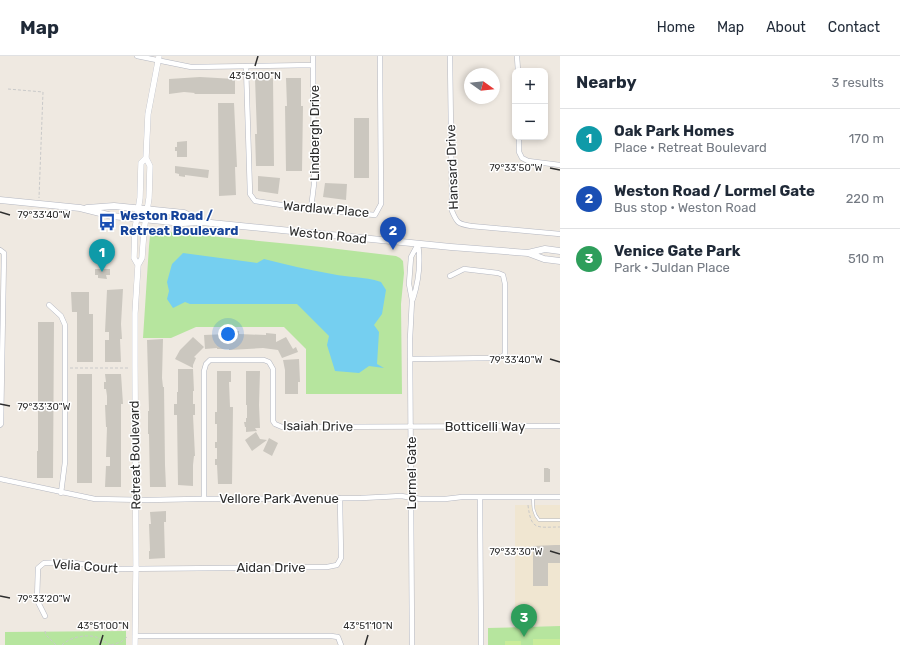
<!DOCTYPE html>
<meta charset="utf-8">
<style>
:root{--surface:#fff;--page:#f6f6f7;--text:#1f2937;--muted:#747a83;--line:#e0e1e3;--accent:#4264fb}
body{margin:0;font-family:Rubik,sans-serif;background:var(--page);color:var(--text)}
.controls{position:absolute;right:12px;top:12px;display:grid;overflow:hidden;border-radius:8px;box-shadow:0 2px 6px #0003}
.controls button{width:36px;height:36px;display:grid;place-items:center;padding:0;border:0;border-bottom:1px solid var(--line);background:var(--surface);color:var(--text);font:20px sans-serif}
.compass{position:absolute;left:464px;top:12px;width:36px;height:36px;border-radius:50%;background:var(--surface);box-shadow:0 2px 6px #0003;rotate:105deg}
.you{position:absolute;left:228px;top:278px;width:14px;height:14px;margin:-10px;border:3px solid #fff;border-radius:50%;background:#1a73e8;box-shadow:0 0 0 6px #1a73e833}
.badge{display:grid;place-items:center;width:26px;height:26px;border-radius:50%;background:var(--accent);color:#fff;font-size:13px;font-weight:700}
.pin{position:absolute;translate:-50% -33px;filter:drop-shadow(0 1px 2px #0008)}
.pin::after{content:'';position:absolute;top:21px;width:14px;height:12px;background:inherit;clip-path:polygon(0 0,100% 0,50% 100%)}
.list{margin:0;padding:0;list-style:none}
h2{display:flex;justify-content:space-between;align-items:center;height:52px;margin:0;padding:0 16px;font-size:17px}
h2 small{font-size:13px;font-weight:400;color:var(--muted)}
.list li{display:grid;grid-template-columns:26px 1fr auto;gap:12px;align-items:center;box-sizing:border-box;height:60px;padding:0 16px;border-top:1px solid var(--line)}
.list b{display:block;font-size:15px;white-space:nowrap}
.list p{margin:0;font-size:13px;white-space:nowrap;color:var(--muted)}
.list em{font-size:13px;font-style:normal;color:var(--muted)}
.map{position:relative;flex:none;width:560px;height:589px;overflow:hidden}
header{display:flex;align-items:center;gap:24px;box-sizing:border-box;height:56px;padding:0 20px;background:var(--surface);border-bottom:1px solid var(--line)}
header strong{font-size:19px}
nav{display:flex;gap:22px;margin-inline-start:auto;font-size:14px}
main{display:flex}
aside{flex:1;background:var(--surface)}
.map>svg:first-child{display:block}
.education{fill:#f0e6d1}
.green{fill:#b6e59e}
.pitch{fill:#c9ec9a}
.water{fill:#75cff0}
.building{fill:#cbc7bf}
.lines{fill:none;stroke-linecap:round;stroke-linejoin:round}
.service-casing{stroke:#b4b7c1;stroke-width:3}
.minor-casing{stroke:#b4b7c1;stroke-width:5.5}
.tertiary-casing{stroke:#b4b7c1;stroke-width:6}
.secondary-casing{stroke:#b4b7c1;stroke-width:7}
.path{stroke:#c9c9c9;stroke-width:1;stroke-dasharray:3 2;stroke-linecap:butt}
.service{stroke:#fff;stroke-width:2}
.minor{stroke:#fff;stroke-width:4.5}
.tertiary{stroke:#fff;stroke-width:5.5}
.secondary{stroke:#fff;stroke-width:6}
.ticks{fill:none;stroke:#2e2e2e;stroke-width:1.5}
.labels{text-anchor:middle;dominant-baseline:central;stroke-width:3;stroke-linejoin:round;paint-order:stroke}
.street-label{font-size:13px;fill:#2e2e2e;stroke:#fff}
.transit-label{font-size:13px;font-weight:bold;fill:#164399;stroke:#fff;text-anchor:start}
.ticks-label{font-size:10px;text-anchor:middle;fill:#2e2e2e;stroke:#fff;stroke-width:3;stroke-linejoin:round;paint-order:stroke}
</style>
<header>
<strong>Map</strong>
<nav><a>Home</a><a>Map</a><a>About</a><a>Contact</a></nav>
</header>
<main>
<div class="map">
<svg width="560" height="589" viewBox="0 0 560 589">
<rect width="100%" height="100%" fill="#efe9e1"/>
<path class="education" d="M515 449H560V570L515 571Z"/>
<path class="green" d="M158 175 321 191 396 200 400 202 403 205 404 217 401 248 402 338H306V293L284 271H196L171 282H143L149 190 150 180Z
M560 570V589H488V572Z
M126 575V589H5V576Z"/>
<path class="pitch" d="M533 583H560V589H533Z
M505 585H521V589H505Z"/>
<path class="water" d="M183 197 257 207 264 203C287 209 309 214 332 218 350 222 363 220 381 226L386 234 382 258 374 269 379 276 377 308 384 312 369 310 359 317 335 315 327 289 329 280 297 248H190L185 246 173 252 167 243 169 235 167 226 172 208Z"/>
<path class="building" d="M200 21 235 23V38H194L195 37 184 36 169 38V23Z
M255 22H273L274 110H256L255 78H257Z
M286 22H301V50H303L302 115H286L285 50H287Z
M218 47H234L237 111H235L236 139 219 140Z
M354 62H369V122H354Z
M187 85V101H177V95H175V91H177V86Z
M175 110 209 114 208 122 185 119V121L179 120V118L175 117Z
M258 120 280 122 278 138 258 135Z
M325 127 347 128 346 144 323 141Z
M95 213H110V219H106L107 223 98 222V219H95Z
M123 233 121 268 122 283H120L121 306H105V284H109V276H105L107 234Z
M71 236H89V258H93V306H77V256H72Z
M38 266H54L53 422H37V395H38Z
M228 275H239V278L266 279V277L276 278V286L286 281 293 293 296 291 298 296 282 302 278 294 263 292 229 294V293H217V292L205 293 204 279 228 278Z
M193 281 204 291 194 301 196 302 193 309V312L175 303 180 294Z
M163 283 162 322 163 331H164L165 409 166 431H150L149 378H148V355H149L147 284Z
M299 303 300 326H298V338H285V314L283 304Z
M178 313H193L194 335H193V348H195V359H193L195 400H194L193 409V430L178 429 177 359H174V348H177V336H178Z
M217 315H231V326H229L230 351H233L232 428H218L217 409H215V403H217V392H215V386H217V368H215V356H217Z
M246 315H260L259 349 260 372H255L257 375 246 376V371H245L244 366H246V362H247V349H246Z
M77 318H92V427H77Z
M105 318H121L123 348H121V431H105L106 410H110V401H106L107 371H106L105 349H107V340L106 333H104V326H106Z
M256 376 260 383 267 384 252 395 245 384Z
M269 382 278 387 272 400 263 395Z
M544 412H548L549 413H550V426H544Z
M166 455V466H164L165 502 149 503V495H150L149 468H151L150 456Z
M555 489H560V507H548V530H533V490Z"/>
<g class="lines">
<g class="service-casing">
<path id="service" d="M533 442C533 451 533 457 539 464H560"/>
</g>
<g class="minor-casing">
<path id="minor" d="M137 0 191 11 313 9
M450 0 452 155C457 167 458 168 471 170L560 178
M517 0 518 15
M246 10 250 138 255 145 301 152 375 159 381 148 380 0
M519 81V96L522 102 528 105 560 109
M311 153 314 128 313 0
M0 194 4 197 1 368 0 369
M413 243C419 224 421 207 418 188
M49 249 61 260 65 269V406L61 437
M410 303 497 302 503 300 505 298V228L503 219 498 217 464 213 450 220
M0 423 95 443 147 444 198 443 361 442 401 440 421 443H445L462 441H560
M480 441 481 589
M204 443V315L206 308 210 304H264L269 306 273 313V365L275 368 282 371 560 370
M45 560 37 544 38 512 44 507 68 506 114 513 327 511 337 509 341 502 340 442
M135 580H331L338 581 341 589
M412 589 410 283 412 244 409 228 411 201 418 188"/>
</g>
<g class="tertiary-casing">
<path id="tertiary" d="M138 209 134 202 135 173 140 142 141 107 146 102
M135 589 136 512 135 311V257L138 209 142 202 144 174 149 142 150 110 146 102 148 58 159 0"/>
</g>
<g class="secondary-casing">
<path id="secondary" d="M0 144 80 152 112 160 183 167 201 166 451 191 528 197 545 193 560 195
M87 152 114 150 184 157 200 165
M528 197 544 203 560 205"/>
</g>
<path class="path" d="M8 33 43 36 39 142
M70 312H129
M528 449C531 475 537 471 560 471
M45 575 46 579 56 589
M99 584 100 589
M62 589C70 581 86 578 96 581 101 583 106 587 111 589
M111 589 121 586 127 581"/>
<use href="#service" class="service"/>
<use href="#minor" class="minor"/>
<use href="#tertiary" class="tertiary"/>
<use href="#secondary" class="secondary"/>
</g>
<path class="ticks" d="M255 10 258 0M550 112 560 114M0 156 10 159M550 303 560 306M0 348 10 350M550 495 560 498M0 540 10 542M100 589 103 579M365 589 368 579"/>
<defs>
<g id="bus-bare" transform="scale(1.38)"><path d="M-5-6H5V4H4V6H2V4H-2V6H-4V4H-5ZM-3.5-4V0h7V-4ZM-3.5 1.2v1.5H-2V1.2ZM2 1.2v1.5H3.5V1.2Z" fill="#1a4fb4" stroke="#fff" stroke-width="2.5" paint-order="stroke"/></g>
</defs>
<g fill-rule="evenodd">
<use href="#bus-bare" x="107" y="166"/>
</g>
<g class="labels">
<g class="street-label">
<text transform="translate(314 77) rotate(-90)">Lindbergh Drive</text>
<text transform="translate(452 111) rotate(-92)">Hansard Drive</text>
<text transform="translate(326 153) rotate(5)">Wardlaw Place</text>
<text transform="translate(328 179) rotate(6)">Weston Road</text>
<text transform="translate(318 370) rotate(1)">Isaiah Drive</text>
<text x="485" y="370">Botticelli Way</text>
<text transform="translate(135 399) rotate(-91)">Retreat Boulevard</text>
<text transform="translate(411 417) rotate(-90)">Lormel Gate</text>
<text x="279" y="442">Vellore Park Avenue</text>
<text transform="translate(85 510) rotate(4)">Velia Court</text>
<text x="271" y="511">Aidan Drive</text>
</g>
<g class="transit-label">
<text x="120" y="159">Weston Road /<tspan x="120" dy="15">Retreat Boulevard</tspan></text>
</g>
</g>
<g class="ticks-label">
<text x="255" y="23">43°51'00"N</text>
<text x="516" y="115">79°33'50"W</text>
<text x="44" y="162">79°33'40"W</text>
<text x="516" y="307">79°33'40"W</text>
<text x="44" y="354">79°33'30"W</text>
<text x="516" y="499">79°33'30"W</text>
<text x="44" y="546">79°33'20"W</text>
<text x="103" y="573">43°51'00"N</text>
<text x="368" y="573">43°51'10"N</text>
</g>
</svg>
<div class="controls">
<button>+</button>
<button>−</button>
</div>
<svg class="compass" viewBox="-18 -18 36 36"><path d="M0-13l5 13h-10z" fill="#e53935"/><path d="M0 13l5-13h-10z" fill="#747a83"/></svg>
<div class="you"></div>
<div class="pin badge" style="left:102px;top:216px;background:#0f9aa8">1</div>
<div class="pin badge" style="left:393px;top:194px;background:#1a4fb4">2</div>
<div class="pin badge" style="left:524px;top:581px;background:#2e9e5b">3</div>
</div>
<aside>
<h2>Nearby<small>3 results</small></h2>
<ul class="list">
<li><span class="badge" style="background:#0f9aa8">1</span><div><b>Oak Park Homes</b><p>Place · Retreat Boulevard</p></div><em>170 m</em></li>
<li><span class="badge" style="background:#1a4fb4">2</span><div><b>Weston Road / Lormel Gate</b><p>Bus stop · Weston Road</p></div><em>220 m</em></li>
<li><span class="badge" style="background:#2e9e5b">3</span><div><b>Venice Gate Park</b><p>Park · Juldan Place</p></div><em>510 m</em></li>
</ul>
</aside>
</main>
